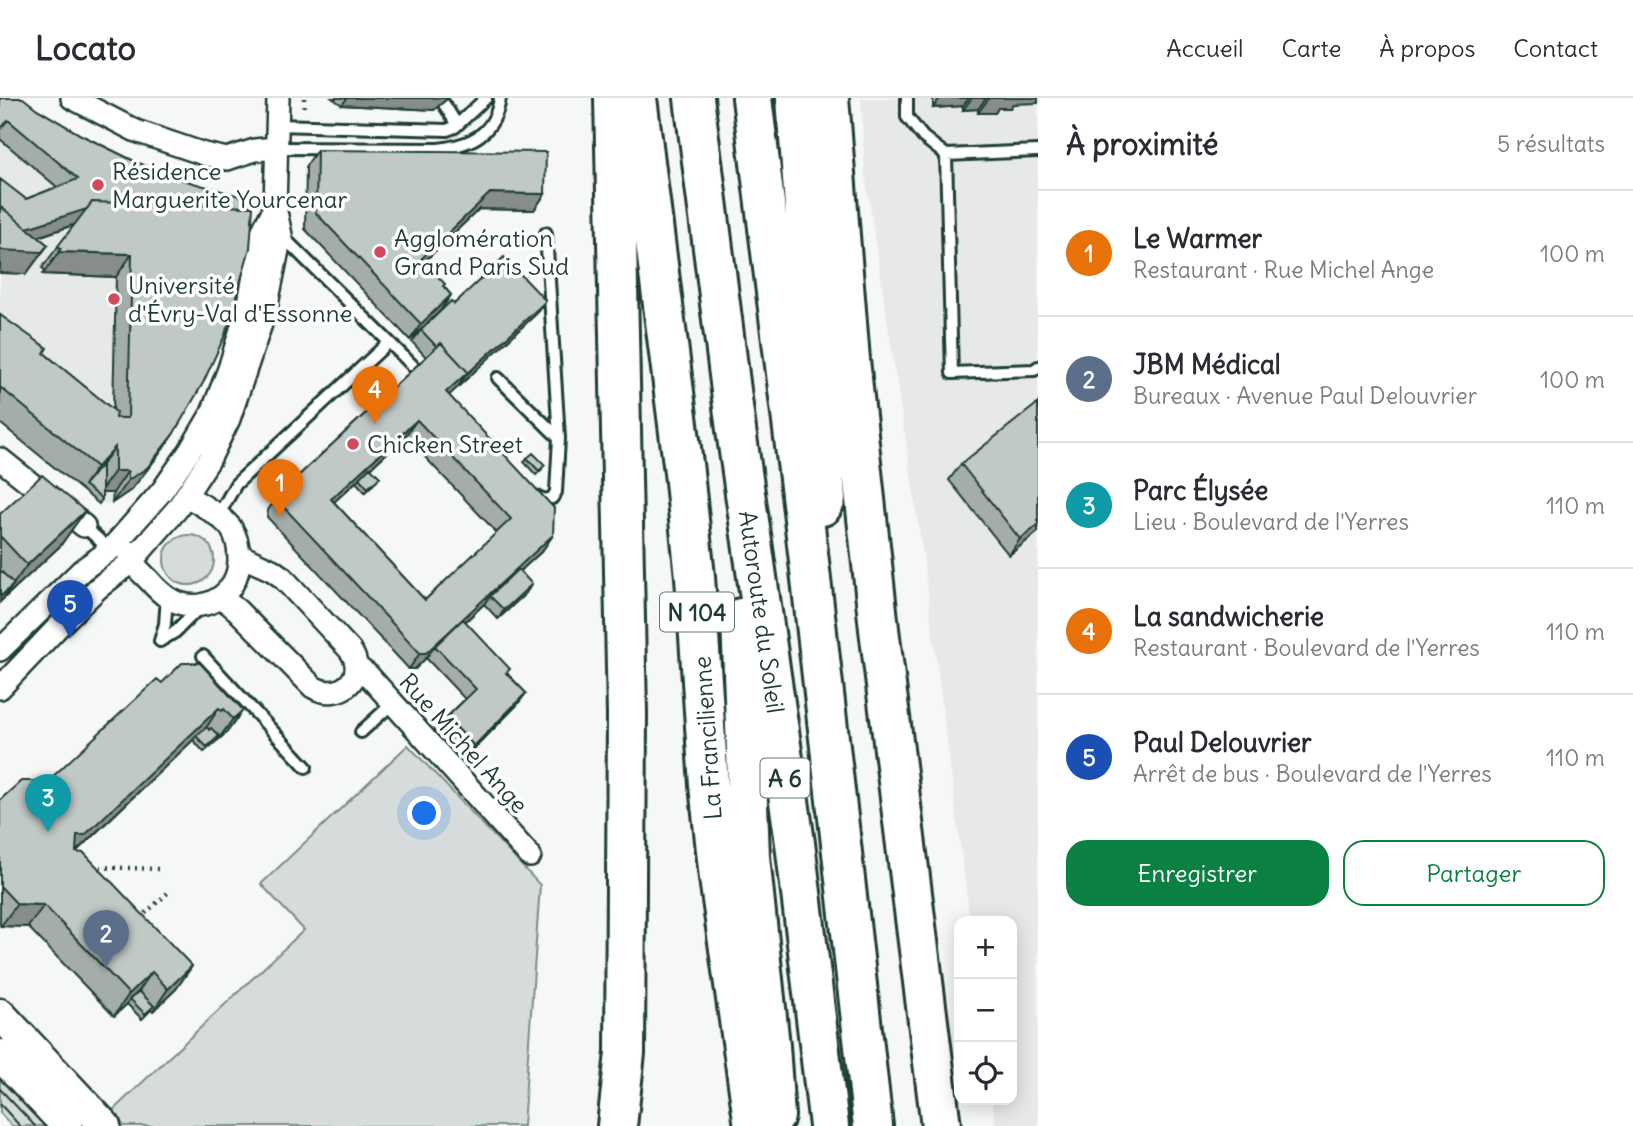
<!DOCTYPE html>
<html lang="fr">
<meta charset="utf-8">
<style>
:root{--surface:#fff;--page:#f7f7f7;--text:#2b2b33;--muted:#7c7c81;--line:#e1e1e2;--accent:#0b8043}
body{margin:0;font-family:Delius,sans-serif;background:var(--page);color:var(--text)}
.controls{position:absolute;right:21px;bottom:21px;display:grid;overflow:hidden;border-radius:14px;box-shadow:0 4px 18px #0003}
.controls button{width:63px;height:63px;display:grid;place-items:center;padding:0;border:0;border-bottom:2px solid var(--line);background:var(--surface);color:var(--text);font:35px sans-serif}
.you{position:absolute;left:425px;top:716px;width:24px;height:24px;margin:-18px;border:5px solid #fff;border-radius:50%;background:#1a73e8;box-shadow:0 0 0 10px #1a73e833}
.badge{display:grid;place-items:center;width:46px;height:46px;border-radius:50%;background:var(--accent);color:#fff;font-size:23px;font-weight:700}
.pin{position:absolute;translate:-50% -58px;filter:drop-shadow(0 2px 4px #0008)}
.pin::after{content:'';position:absolute;top:37px;width:24px;height:21px;background:inherit;clip-path:polygon(0 0,100% 0,50% 100%)}
.list{margin:0;padding:0;list-style:none}
h2{display:flex;justify-content:space-between;align-items:center;height:91px;margin:0;padding:0 28px;font-size:30px}
h2 small{font-size:23px;font-weight:400;color:var(--muted)}
.list li{display:grid;grid-template-columns:46px 1fr auto;gap:21px;align-items:center;box-sizing:border-box;height:126px;padding:0 28px;border-top:2px solid var(--line)}
.list b{display:block;font-size:26px;white-space:nowrap}
.list p{margin:0;font-size:23px;white-space:nowrap;color:var(--muted)}
.list em{font-size:23px;font-style:normal;color:var(--muted)}
.actions{display:flex;gap:14px;padding:21px 28px}
.actions a{flex:1;padding:16px 0;border:2px solid var(--accent);border-radius:21px;text-align:center;font-size:24px;color:var(--accent)}
.actions .main{background:var(--accent);color:#fff}
.icon{flex:none;width:38px;height:38px;fill:none;stroke:currentColor;stroke-width:2;stroke-linecap:round;stroke-linejoin:round}
.map{position:relative;flex:none;width:1038px;height:1028px;overflow:hidden}
header{display:flex;align-items:center;gap:42px;box-sizing:border-box;height:98px;padding:0 35px;background:var(--surface);border-bottom:2px solid var(--line)}
header strong{font-size:33px}
nav{display:flex;gap:38px;margin-inline-start:auto;font-size:24px}
main{display:flex}
aside{flex:1;background:var(--surface)}
.map>svg:first-child{display:block}
.built{fill:#e6e9e8}
.green{fill:#d6dcdb;stroke:#7a8c88;stroke-width:2}
.lines{fill:none;stroke-linecap:round;stroke-linejoin:round}
.lane-casing{stroke:#1f3d34;stroke-width:16}
.street-casing{stroke:#1f3d34;stroke-width:26}
.secondary-casing{stroke:#1f3d34;stroke-width:35}
.highway-casing{stroke:#1f3d34;stroke-width:44}
.path{stroke:#1f3d34;stroke-width:4.5;stroke-dasharray:2 5;stroke-linecap:butt}
.lane{stroke:#fff;stroke-width:10}
.street{stroke:#fff;stroke-width:21}
.secondary{stroke:#fff;stroke-width:30}
.highway{stroke:#fff;stroke-width:38}
.tram{stroke:#1f3d34;stroke-width:2}
.wall{fill:#a5adaa;stroke:#1f3d34;stroke-width:2;fill-rule:evenodd}
.shaded-wall{fill:#868d8b;stroke:#1f3d34;stroke-width:2}
.building{fill:#c0c9c6;stroke:#1f3d34;stroke-width:2;fill-rule:evenodd}
.poi-dot{fill:#d1495b;stroke:#fff;stroke-width:2.5}
.labels{text-anchor:middle;dominant-baseline:central;stroke-width:7;stroke-linejoin:round;paint-order:stroke}
.shield{fill:#fff;stroke:#627771;stroke-width:2}
.shield-label{font-size:23px;font-weight:bold;fill:#1f3d34}
.poi-label{font-size:24px;fill:#1f3d34;stroke:#fff;text-anchor:start}
.street-label{font-size:24px;fill:#1f3d34;stroke:#fff}
</style>
<header>
<strong>Locato</strong>
<nav><a>Accueil</a><a>Carte</a><a>À propos</a><a>Contact</a></nav>
</header>
<main>
<div class="map">
<svg width="1038" height="1028" viewBox="0 0 1038 1028">
<rect width="100%" height="100%" fill="#f6f7f7"/>
<filter id="ink" filterUnits="userSpaceOnUse"><feTurbulence type="fractalNoise" baseFrequency=".0143" numOctaves="2"/><feDisplacementMap in="SourceGraphic" scale="14" xChannelSelector="R" yChannelSelector="G"/><feConvolveMatrix kernelMatrix="1 2 1 2 8 2 1 2 1" color-interpolation-filters="sRGB"/></filter>
<g filter="url(#ink)">
<path class="built" d="M861 0H1038V1028H996L992 1002H1012V823H970L922 450 865 75Z
M0 7 70 53 187 308 158 358 144 377 131 392 112 405 99 406 0 325Z"/>
<path class="green" d="M164 462a25 25 0 1 1 50 0a25 25 0 1 1-50 0Z
M408 647 540 787 523 1028H124L112 1013 304 832 261 786Z
M0 973 52 1028H12L0 1015Z"/>
<g class="lines">
<g class="lane-casing">
<path id="lane" d="M907 0V19L923 39 946 57 1038 53
M277 27 447 32 455 29 454 22 444 6
M455 29 486 0
M275 50 438 51C471 47 495 36 500 0
M946 57 952 275 1034 272 1038 269
M389 244 417 272
M498 280 559 340
M535 398 545 402 552 400 556 394 559 340 546 135
M218 418 236 386 389 244 281 137
M84 428 110 452
M160 543 175 534 200 509
M160 543 165 526 167 499
M203 558 306 669
M361 634 393 605"/>
</g>
<g class="street-casing">
<path id="street" d="M72 0 136 33 204 56 227 61 255 52 275 50
M0 361 84 428
M128 453C129 464 141 474 149 482 155 489 162 496 170 501 201 519 239 498 239 462 239 452 237 439 231 430 220 416 201 407 187 398
M221 499 237 512 313 589C340 605 369 578 350 552L282 479 272 472 239 457
M0 552 82 472 110 452 162 393 189 354 212 315 229 271 249 205 262 134 275 109
M357 569 368 577 530 758
M0 590 57 530 98 490 131 464 177 411 209 362 229 321 266 211 281 137 275 109 278 0"/>
</g>
<g class="secondary-casing">
<path id="secondary" d="M0 916 105 1028
M0 957 67 1028"/>
</g>
<g class="highway-casing">
<path id="highway" d="M614 0 627 616 625 955 617 1028
M637 0 684 374 695 479 709 687 719 780 754 1028
M694 0 736 332 795 745 829 1028
M752 0 806 437 873 1028
M796 0 826 401 822 408
M829 0 850 262 879 531 941 1028
M741 520 750 759 770 948 775 1018"/>
</g>
<path class="path" d="M304 0V13
M93 769 159 771
M140 820 171 792"/>
<use href="#lane" class="lane"/>
<use href="#street" class="street"/>
<use href="#secondary" class="secondary"/>
<use href="#highway" class="highway"/>
<path class="tram" d="M0 991 35 1028
M0 1006 20 1028"/>
</g>
<path class="wall" d="M0 0 37 11 81 37 132 62 174 335 158 358 131 392 112 405 113 395H102V401L99 406 0 325V217L44 255 113 312 116 179 43 176 45 172 42 170 74 127 38 139 48 147 26 176V101L57 89 0 41Z
M332 0H448L434 12 342 7Z
M933 0H1038L1013 6 1010 10H998L995 15H978V11L963 12V8L933 10Z
M317 52 545 96 534 112 479 111 424 164 451 197 440 213 410 242 305 131 306 68Z
M454 206 537 215 449 297 553 437 542 453 520 473 526 495 498 521 484 506 465 524 507 575 526 595 517 607 465 660 438 631 447 619 465 601 426 560 415 571H409L267 419 268 412 279 396 426 259 412 244 421 232ZM405 338 497 435 425 502 334 404 357 383 356 384 365 394 377 383 371 370Z
M527 360 542 371 536 377 524 364Z
M961 366 1038 434 1009 457 949 382Z
M85 413 60 448 0 504V416Z
M162 585 243 612 227 634 204 654 193 642 76 754 192 868 176 891 153 913 151 912 142 921 127 906 114 918 28 829 1 828 0 827V702L48 683Z"/>
<path class="shaded-wall" d="M347 0H448L434 12 342 7Z
M940 0H969L963 8 933 10Z
M972 0H986L978 11 963 12Z
M989 0H1038V5L1013 6 1010 10H998L995 15H978Z
M490 95 545 96 534 112 479 111 410 177 421 161Z
M88 110 76 126 7 149 18 133Z
M48 147 26 176 0 175V152Z
M59 154 132 156 116 179 43 176Z
M451 197 440 213 410 242 421 226Z
M546 203 537 215 457 290 465 278Z
M468 274 457 290 435 310 446 294Z
M417 322 405 338 320 417 331 401Z
M174 335 158 358 131 392 112 405 128 382Z
M115 349 99 371 84 387 97 369Z
M115 373H128L113 395H99Z
M85 413 60 448 2 502 27 467Z
M1038 427V434L1009 457 1020 441Z
M553 437 542 453 491 500 490 498 484 506 437 550 435 548 426 560 415 571H409L420 555Z
M14 486 2 502 0 504V499Z
M532 486 526 495 498 521 504 512Z
M526 595 517 607 465 660 474 648Z
M219 610 204 633 196 638 193 642 69 760 77 737Z
M243 612 227 634 217 643 233 621Z
M17 806 44 807 28 829 1 828Z
M192 868 176 891 153 913 168 891Z
M152 874 136 897 130 901 127 906 114 918 129 896Z"/>
<path class="building" d="M0 0H23L37 11 81 37 132 62 172 79 250 101 249 109 92 104 87 111 27 130 0 108V81L26 101 78 81 8 22 0 32Z
M317 52 546 54 545 96 490 95 421 161 445 186 443 188 451 197 421 226 316 115Z
M92 104 253 109 250 150 225 237 203 285 174 335 147 370 128 382V373H115V349L97 369 0 289V217L47 250 44 255 116 314 115 320H128L132 156 59 154 61 150 58 148Z
M0 108 48 147 42 154 0 152Z
M504 159 546 203 465 278 468 274 441 245 437 249 421 232 451 203 454 206Z
M441 245 468 274 446 294 554 410 553 437 426 555H420L278 403 279 396ZM417 322 511 421 425 502 331 401Z
M1038 305V427L1020 441 961 366Z
M533 355 545 367 539 373 527 360Z
M102 367V401L84 387Z
M370 369 380 379 368 390 359 380Z
M42 377 85 413 27 467 0 438V416Z
M518 471 532 486 504 512 490 498Z
M0 472 14 486 0 499Z
M463 521 510 571 506 575 526 595 474 648 447 619 476 591 435 548Z
M182 565H200L243 612 233 621 224 611 222 613 219 610 85 737H77L76 754 84 755 192 868 168 891 152 874 129 896 44 807 17 806 0 788V702L21 683H48L157 581 162 585Z
M207 629 209 632 211 630 219 638 207 649 196 638Z
M139 893 154 908 145 916 130 901Z"/>
</g>
<g class="poi-dot">
<circle cx="98" cy="87" r="7"/>
<circle cx="380" cy="154" r="7"/>
<circle cx="114" cy="201" r="7"/>
<circle cx="353" cy="346" r="7"/>
</g>
<g class="labels">
<g class="shield">
<rect x="660" y="494.5" width="74" height="39" rx="5"/>
<rect x="760.5" y="660.5" width="49" height="39" rx="5"/>
</g>
<g class="shield-label">
<text x="697" y="514">N 104</text>
<text x="785" y="680">A 6</text>
</g>
<g class="poi-label">
<text x="112" y="73">Résidence<tspan x="112" dy="28">Marguerite Yourcenar</tspan></text>
<text x="394" y="140">Agglomération<tspan x="394" dy="28">Grand Paris Sud</tspan></text>
<text x="128" y="187">Université<tspan x="128" dy="28">d'Évry-Val d'Essonne</tspan></text>
<text x="367" y="346">Chicken Street</text>
</g>
<g class="street-label">
<text transform="translate(762 514) rotate(82)">Autoroute du Soleil</text>
<text transform="translate(707 640) rotate(-94)">La Francilienne</text>
<text transform="translate(464 645) rotate(48)">Rue Michel Ange</text>
</g>
</g>
</svg>
<div class="controls">
<button>+</button>
<button>−</button>
<button><svg class="icon" aria-label="locate" viewBox="0 0 24 24"><circle cx="12" cy="12" r="6"/><path d="M12 2v4M12 18v4M2 12h4M18 12h4"/></svg></button>
</div>
<div class="you"></div>
<div class="pin badge" style="left:280px;top:419px;background:#e8710a">1</div>
<div class="pin badge" style="left:106px;top:870px;background:#5c6f8a">2</div>
<div class="pin badge" style="left:48px;top:734px;background:#0f9aa8">3</div>
<div class="pin badge" style="left:375px;top:326px;background:#e8710a">4</div>
<div class="pin badge" style="left:70px;top:540px;background:#1a4fb4">5</div>
</div>
<aside>
<h2>À proximité<small>5 résultats</small></h2>
<ul class="list">
<li><span class="badge" style="background:#e8710a">1</span><div><b>Le Warmer</b><p>Restaurant · Rue Michel Ange</p></div><em>100 m</em></li>
<li><span class="badge" style="background:#5c6f8a">2</span><div><b>JBM Médical</b><p>Bureaux · Avenue Paul Delouvrier</p></div><em>100 m</em></li>
<li><span class="badge" style="background:#0f9aa8">3</span><div><b>Parc Élysée</b><p>Lieu · Boulevard de l'Yerres</p></div><em>110 m</em></li>
<li><span class="badge" style="background:#e8710a">4</span><div><b>La sandwicherie</b><p>Restaurant · Boulevard de l'Yerres</p></div><em>110 m</em></li>
<li><span class="badge" style="background:#1a4fb4">5</span><div><b>Paul Delouvrier</b><p>Arrêt de bus · Boulevard de l'Yerres</p></div><em>110 m</em></li>
</ul>
<div class="actions"><a class="main">Enregistrer</a><a>Partager</a></div>
</aside>
</main>
